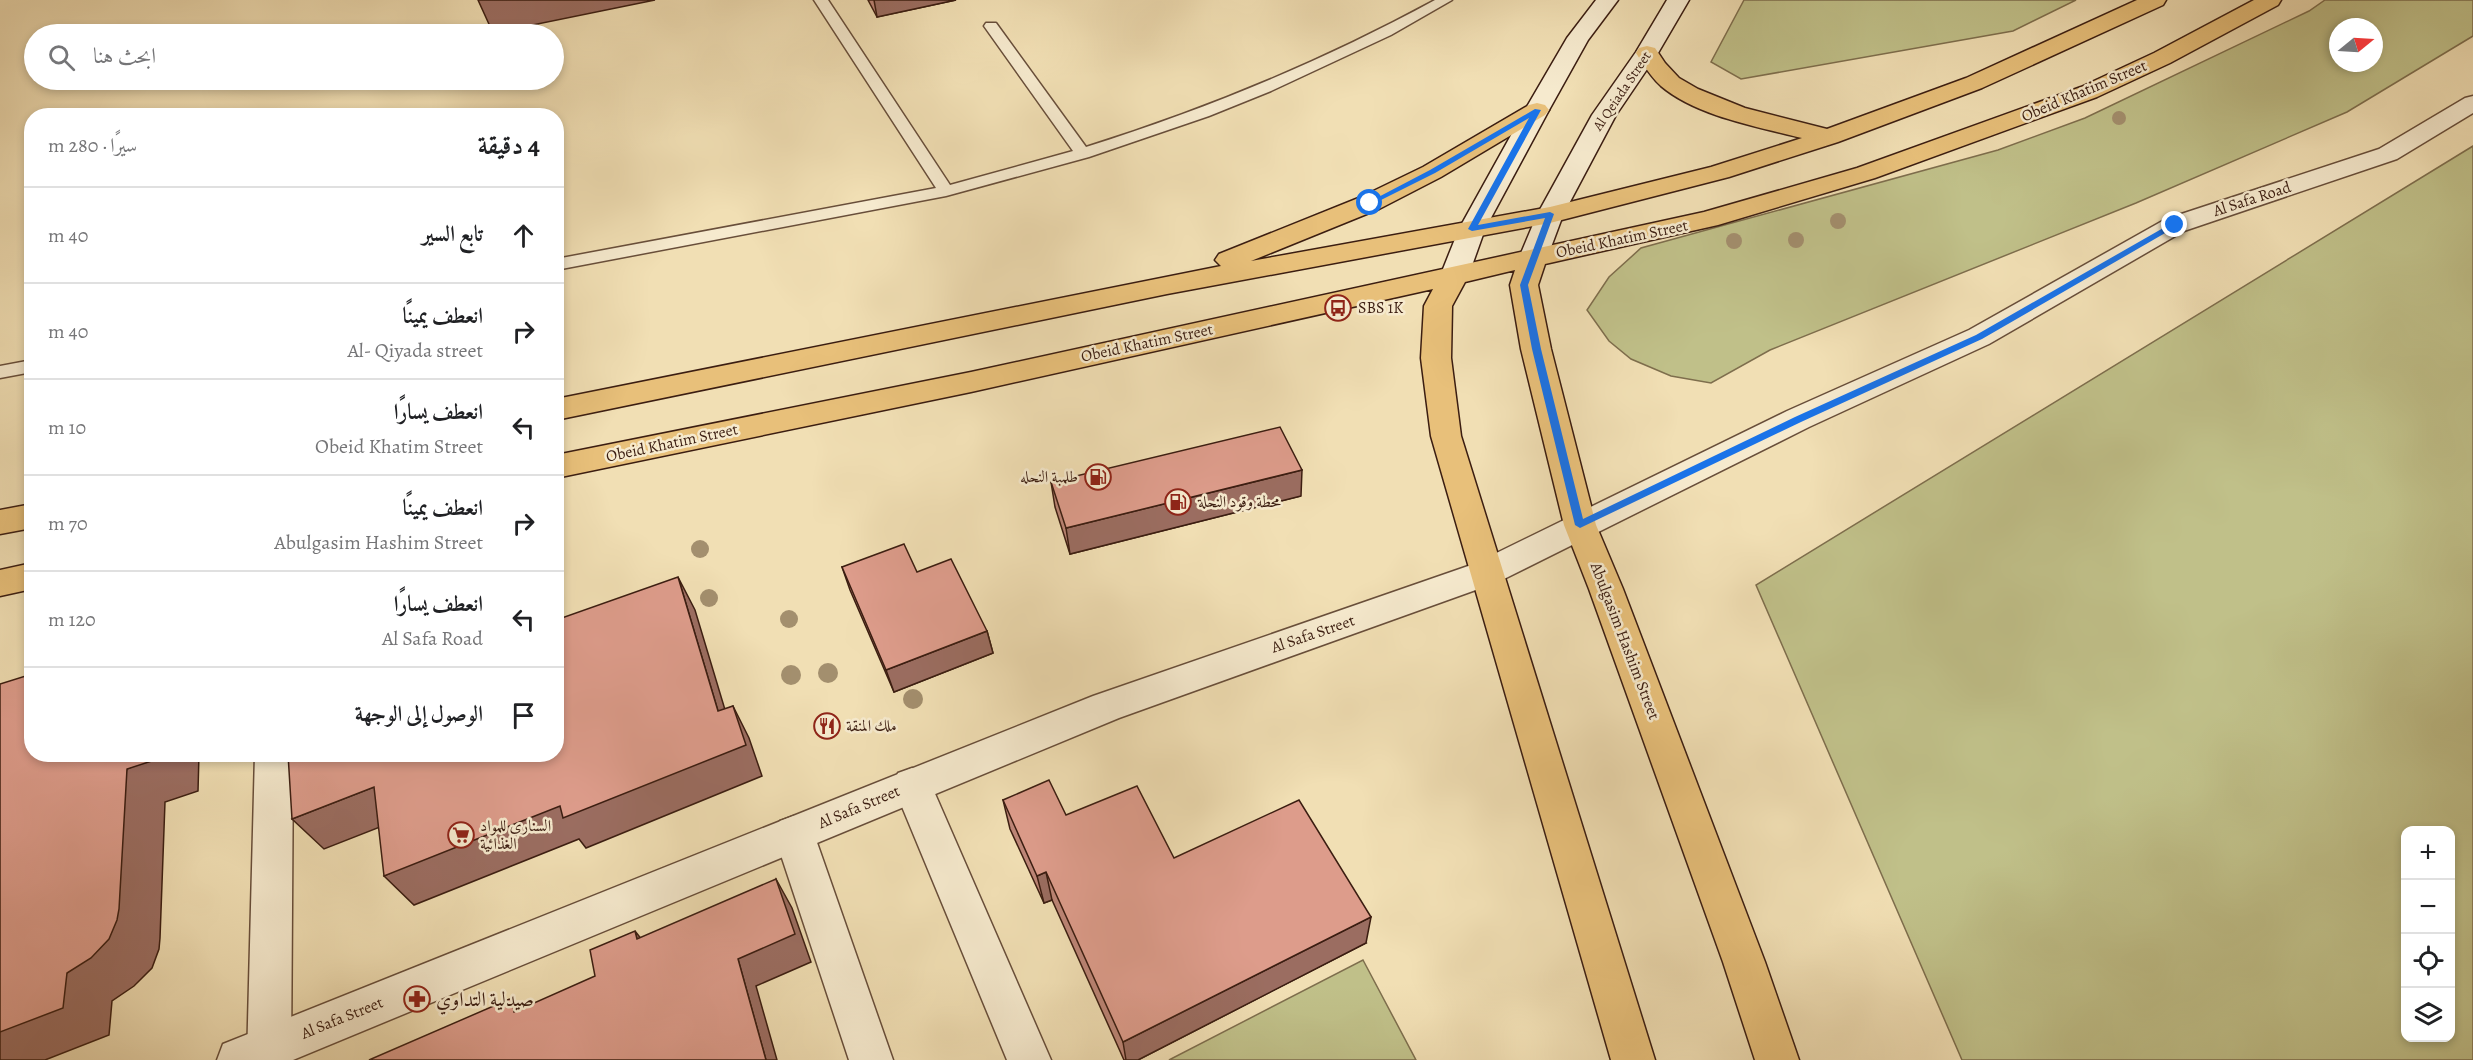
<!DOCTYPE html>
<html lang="ar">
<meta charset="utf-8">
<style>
:root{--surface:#fff;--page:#f2f2f2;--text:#202124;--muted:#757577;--line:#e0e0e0}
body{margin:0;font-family:Alegreya,Amiri,serif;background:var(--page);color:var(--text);direction:rtl}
.controls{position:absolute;right:18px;bottom:18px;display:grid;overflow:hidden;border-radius:12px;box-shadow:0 3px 9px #0003}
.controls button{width:54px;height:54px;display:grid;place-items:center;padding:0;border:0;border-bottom:2px solid var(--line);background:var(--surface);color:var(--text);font:30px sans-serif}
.compass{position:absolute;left:2329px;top:18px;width:54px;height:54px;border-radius:50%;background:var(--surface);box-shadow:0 3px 9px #0003;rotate:72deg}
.stop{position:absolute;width:18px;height:18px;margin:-14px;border:4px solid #1a73e8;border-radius:50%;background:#fff}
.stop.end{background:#1a73e8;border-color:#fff;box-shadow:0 2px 6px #0008}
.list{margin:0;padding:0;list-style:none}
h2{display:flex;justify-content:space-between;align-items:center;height:78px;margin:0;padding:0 24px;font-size:26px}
h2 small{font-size:20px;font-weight:400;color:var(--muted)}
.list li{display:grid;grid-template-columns:39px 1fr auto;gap:18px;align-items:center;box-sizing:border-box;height:96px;padding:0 24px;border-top:2px solid var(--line)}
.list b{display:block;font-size:22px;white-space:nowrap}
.list p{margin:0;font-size:20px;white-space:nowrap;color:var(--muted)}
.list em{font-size:20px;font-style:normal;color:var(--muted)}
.icon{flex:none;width:33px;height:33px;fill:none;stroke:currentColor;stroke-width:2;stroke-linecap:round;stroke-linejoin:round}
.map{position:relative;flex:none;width:2473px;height:1060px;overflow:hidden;direction:ltr}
.search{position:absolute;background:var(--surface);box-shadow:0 3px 9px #0003;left:24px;top:24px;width:540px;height:66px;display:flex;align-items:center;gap:15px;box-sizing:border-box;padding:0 21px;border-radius:33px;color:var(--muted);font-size:22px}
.panel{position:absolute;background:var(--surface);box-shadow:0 3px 9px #0003;left:24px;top:108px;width:540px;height:654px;border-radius:24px;direction:rtl}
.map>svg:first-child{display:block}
.green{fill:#c0c089;stroke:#7e6e4d;stroke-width:1.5;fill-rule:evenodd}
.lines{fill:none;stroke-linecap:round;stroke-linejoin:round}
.service-casing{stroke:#684e3a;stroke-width:3}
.minor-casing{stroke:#684e3a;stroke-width:3}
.tertiary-casing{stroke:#684e3a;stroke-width:3}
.secondary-casing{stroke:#3b1d11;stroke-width:3}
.primary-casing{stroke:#3b1d11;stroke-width:3}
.service{fill:#f6eace;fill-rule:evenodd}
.minor{fill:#f6eace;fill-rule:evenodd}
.tertiary{fill:#f6eace;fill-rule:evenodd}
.secondary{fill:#f6eace;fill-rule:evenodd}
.primary{fill:#e8c07a;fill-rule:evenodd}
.tree{fill:#a38f6e}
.wall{fill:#be8678;stroke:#3b1d11;stroke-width:1.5}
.shaded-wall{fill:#9b6d61;stroke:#3b1d11;stroke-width:1.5}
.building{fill:#dd9c8b;stroke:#3b1d11;stroke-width:1.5}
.route{fill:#1a73e8}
.labels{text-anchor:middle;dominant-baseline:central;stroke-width:5;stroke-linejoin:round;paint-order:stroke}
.far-street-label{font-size:14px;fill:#3b1d11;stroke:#f6eace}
.street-label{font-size:16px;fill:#3b1d11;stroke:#f6eace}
.poi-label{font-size:16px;fill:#3b1d11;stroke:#f6eace;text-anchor:start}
.near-poi-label{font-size:20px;fill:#3b1d11;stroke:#f6eace;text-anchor:start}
</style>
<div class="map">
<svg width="2473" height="1060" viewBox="0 0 2473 1060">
<rect width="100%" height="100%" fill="#f1dfb4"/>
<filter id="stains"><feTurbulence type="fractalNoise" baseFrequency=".00333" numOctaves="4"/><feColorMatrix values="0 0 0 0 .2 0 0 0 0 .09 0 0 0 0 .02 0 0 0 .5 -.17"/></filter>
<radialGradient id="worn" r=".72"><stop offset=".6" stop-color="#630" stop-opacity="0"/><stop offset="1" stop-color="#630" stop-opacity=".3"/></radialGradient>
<path class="green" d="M1744 0H2076L2013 31 1741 79 1711 62Z
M2325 0H2473V36L2347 112 2136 203 1770 350 1711 383 1671 376 1631 359 1609 341 1587 310 1609 277 1641 248 1998 150 2085 118 2309 11ZM2338 27H2374V63H2338Z
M2473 146V1060H1962L1756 585ZM2406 830H2450V1038H2406Z
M1363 960 1416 1060H1169Z"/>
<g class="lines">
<g class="service-casing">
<path id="service" d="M814 0H828L950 185 1073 151 984 26 986 23H996L1086 147C1207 109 1323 61 1435 0H1452L1391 35 1271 91 1209 116 1089 157 946 196 556 270V259L936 188Z
M32 360V372L0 378V366Z"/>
</g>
<g class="minor-casing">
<path id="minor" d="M255 754H293L291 1060H247Z
M912 768 926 773 1051 1060H1007L893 785 898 773Z
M794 816 808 821 814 834 893 1060H849L774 834 780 821Z"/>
</g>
<g class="tertiary-casing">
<path id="tertiary" d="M2473 96V113L2397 159 2184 231 1989 344 1809 427 1498 582 1119 718 293 1060H217L223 1044 1093 696 1474 564 1787 411 1969 330 2166 219 2379 149 2465 98Z"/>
</g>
<g class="secondary-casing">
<path id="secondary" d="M1596 0H1618L1588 40 1549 110 1485 229 1469 274 1465 280 1455 283 1445 280 1441 274 1459 229 1525 110 1567 38Z
M1667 0H1689L1658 53 1616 115 1563 215 1547 258 1543 264 1533 266 1523 264 1519 258 1537 215 1592 115 1636 52Z"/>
</g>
<g class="primary-casing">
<path id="primary" d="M2137 0H2166L2163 5 1982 88 1838 142 1729 177 1550 223 1167 294 556 420V399L1221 266 1215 260 1219 254 1361 197 1423 167 1529 105 1537 103 1545 105 1549 110 1545 115 1441 177 1379 209 1251 261 1550 207 1711 167 1802 138C1759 127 1696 116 1661 86 1650 76 1644 65 1636 53L1639 48 1647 46 1655 48 1665 63 1679 78 1698 89 1745 108 1827 129 1966 78Z
M2254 0H2281L2278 5 2170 63 2097 97 1875 178 1718 225 1545 264 1538 285 1551 349 1596 525 1623 589 1765 962 1799 1060H1755L1723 962 1589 589 1564 525 1521 349 1510 285 1515 270 1465 282 1452 306 1451 358 1461 436 1655 1060H1611L1431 436 1421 358 1424 306 1433 289 971 392 556 478V455L971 372 1704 212 1857 168 2081 87 2154 53Z
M32 504V528L0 534V510Z
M32 563V589L0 596V570Z"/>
</g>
<use href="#service" class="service"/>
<use href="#minor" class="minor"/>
<use href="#tertiary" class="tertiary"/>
<use href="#secondary" class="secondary"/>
<use href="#primary" class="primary"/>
</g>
<g class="tree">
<circle cx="2119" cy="118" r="7"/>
<circle cx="1838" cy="221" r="8"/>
<circle cx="1796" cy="240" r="8"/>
<circle cx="1734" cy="241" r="8"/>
<circle cx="700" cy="549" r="9"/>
<circle cx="709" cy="598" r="9"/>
<circle cx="789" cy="619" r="9"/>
<circle cx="828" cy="673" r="10"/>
<circle cx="791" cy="675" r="10"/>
<circle cx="913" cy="699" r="10"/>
</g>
<path class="wall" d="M868 0H956L877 17Z
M1051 482 1301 496 1070 554 1055 507Z
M842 567 917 572 987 631 993 653 894 692 850 590Z
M1003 800 1066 815 1174 858 1366 943 1138 1060H1124L1052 900 1044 903 1010 829Z"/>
<path class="shaded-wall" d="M478 0H655L493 33Z
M874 0H956L877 17Z
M1302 470 1301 496 1070 554 1066 528Z
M678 577 695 610 735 743 718 711Z
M987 631 993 653 894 692 886 670Z
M733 706 749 738 762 776 586 848 579 839 414 905 384 876Z
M161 754H199L198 791 165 802 160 938 159 949 152 968 134 986 112 1001 109 1035 45 1060H0V1032L67 973 127 769Z
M374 787 403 818 324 849 292 819Z
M1046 872 1052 900 1044 903 1037 876Z
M776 879 792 908 811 962 756 986 777 1060H766L738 959Z
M1371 917 1366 943 1138 1060H1126L1123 1042Z
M635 931 657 959 637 939Z
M512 998 539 1024 514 1012Z"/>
<path class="building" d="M1280 427 1302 470 1066 528 1051 482Z
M904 544 917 572 951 559 987 631 886 670 842 567Z
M678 577 718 711 733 706 746 745 563 818 560 806 384 876 374 787 292 819 288 754H556V620Z
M32 674V754H161V758L127 769 119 909 117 920 109 939 91 958 67 973 63 1008 0 1032V684Z
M1049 780 1066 815 1137 786 1174 858 1299 800 1371 917 1123 1042 1046 872 1037 876 1003 800Z
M776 879 795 934 738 959 766 1060H369L512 998 514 1012 595 976 590 950 635 931 637 939Z"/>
<path class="route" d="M1535 109 1541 110 1478 225 1550 212 1554 214 1528 285 1541 349 1583 519 1795 417 1976 335 2172 223 2179 225 1982 339 1801 422 1580 528 1575 525 1532 349 1520 285 1545 218 1472 231 1468 229 1529 118 1435 173 1373 204 1367 203 1430 170Z"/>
<defs>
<g id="bus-ring" transform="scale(1.35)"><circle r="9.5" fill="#f6eace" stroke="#8f2418" stroke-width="1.5"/><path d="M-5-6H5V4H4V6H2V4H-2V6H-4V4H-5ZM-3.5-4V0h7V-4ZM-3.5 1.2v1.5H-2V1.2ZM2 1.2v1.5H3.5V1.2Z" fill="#8f2418"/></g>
<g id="fuel-ring" transform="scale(1.35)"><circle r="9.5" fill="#f6eace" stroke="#8f2418" stroke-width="1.5"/><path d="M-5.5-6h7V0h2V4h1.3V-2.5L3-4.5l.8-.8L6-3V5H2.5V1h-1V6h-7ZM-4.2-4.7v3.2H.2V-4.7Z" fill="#8f2418"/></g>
<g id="restaurant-ring" transform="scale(1.35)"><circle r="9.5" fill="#f6eace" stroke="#8f2418" stroke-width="1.5"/><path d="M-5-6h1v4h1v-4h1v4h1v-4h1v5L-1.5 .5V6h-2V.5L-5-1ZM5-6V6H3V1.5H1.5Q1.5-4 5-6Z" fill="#8f2418"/></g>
<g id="supermarket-ring" transform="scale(1.35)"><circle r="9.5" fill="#f6eace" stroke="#8f2418" stroke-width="1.5"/><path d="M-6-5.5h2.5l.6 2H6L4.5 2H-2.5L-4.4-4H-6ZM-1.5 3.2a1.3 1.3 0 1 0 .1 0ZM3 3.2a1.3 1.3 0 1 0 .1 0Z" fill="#8f2418"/></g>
<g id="pharmacy-ring" transform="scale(1.35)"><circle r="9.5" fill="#f6eace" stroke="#8f2418" stroke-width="1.5"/><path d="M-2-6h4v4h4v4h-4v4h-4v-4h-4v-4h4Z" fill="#8f2418"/></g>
</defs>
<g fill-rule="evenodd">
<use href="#bus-ring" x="1338" y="308"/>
<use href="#fuel-ring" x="1098" y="477"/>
<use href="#fuel-ring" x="1178" y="502"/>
<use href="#restaurant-ring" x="827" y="726"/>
<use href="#supermarket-ring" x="461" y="835"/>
<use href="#pharmacy-ring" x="417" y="999"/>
</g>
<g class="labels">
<g class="far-street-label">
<text transform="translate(1622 91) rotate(-56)">Al Qeiada Street</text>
</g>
<g class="street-label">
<text transform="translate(2084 91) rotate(-23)">Obeid Khatim Street</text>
<text transform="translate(2252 199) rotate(-18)">Al Safa Road</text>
<text transform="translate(1622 239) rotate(-12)">Obeid Khatim Street</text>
<text transform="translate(1147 343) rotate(-12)">Obeid Khatim Street</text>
<text transform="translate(672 443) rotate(-12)">Obeid Khatim Street</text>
<text transform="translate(1313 634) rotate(-19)">Al Safa Street</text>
<text transform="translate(1625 641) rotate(69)">Abulgasim Hashim Street</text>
<text transform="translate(859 807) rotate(-23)">Al Safa Street</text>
<text transform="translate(342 1018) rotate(-22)">Al Safa Street</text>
</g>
<g class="poi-label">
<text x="1358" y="308">SBS 1K</text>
<text x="1078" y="477" text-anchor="end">طلمبة النحله</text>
<text x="1198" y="502">محطة وقود النحلة</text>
<text x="846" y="726">ملك المنقة</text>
<text x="480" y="826">السناري للمواد<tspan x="480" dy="18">الغذائية</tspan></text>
</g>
<g class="near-poi-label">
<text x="436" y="999">صيدلية التداوي</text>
</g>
</g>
<rect width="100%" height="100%" filter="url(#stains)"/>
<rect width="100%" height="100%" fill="url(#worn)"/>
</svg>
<div class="controls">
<button>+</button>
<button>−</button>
<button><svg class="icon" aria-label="locate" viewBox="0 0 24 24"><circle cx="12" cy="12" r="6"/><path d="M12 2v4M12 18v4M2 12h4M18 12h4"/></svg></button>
<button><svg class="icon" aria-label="layers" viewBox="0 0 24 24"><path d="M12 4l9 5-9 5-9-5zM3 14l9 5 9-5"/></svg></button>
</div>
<svg class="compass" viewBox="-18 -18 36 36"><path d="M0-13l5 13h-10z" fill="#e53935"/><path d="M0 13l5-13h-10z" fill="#757577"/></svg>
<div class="stop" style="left:1370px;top:203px"></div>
<div class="stop end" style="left:2175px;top:225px"></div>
<div class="search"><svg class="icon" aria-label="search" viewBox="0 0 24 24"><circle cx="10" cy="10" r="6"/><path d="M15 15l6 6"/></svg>ابحث هنا</div>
<section class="panel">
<h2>4 دقيقة<small>سيرًا · 280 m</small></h2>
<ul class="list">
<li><svg class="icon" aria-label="ahead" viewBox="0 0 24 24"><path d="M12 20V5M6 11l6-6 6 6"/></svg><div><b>تابع السير</b></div><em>40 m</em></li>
<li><svg class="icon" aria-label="right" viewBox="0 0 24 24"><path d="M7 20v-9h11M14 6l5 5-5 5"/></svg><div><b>انعطف يمينًا</b><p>Al- Qiyada street</p></div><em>40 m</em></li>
<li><svg class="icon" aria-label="left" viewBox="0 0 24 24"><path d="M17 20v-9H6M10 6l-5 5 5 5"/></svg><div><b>انعطف يسارًا</b><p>Obeid Khatim Street</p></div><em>10 m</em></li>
<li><svg class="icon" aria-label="right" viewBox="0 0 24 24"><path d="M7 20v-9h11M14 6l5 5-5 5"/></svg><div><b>انعطف يمينًا</b><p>Abulgasim Hashim Street</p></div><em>70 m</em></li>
<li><svg class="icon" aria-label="left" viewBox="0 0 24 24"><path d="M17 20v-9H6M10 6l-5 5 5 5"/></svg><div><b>انعطف يسارًا</b><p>Al Safa Road</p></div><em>120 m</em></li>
<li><svg class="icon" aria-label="arrive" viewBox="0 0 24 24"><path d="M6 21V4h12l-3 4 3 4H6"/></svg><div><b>الوصول إلى الوجهة</b></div></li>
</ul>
</section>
</div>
